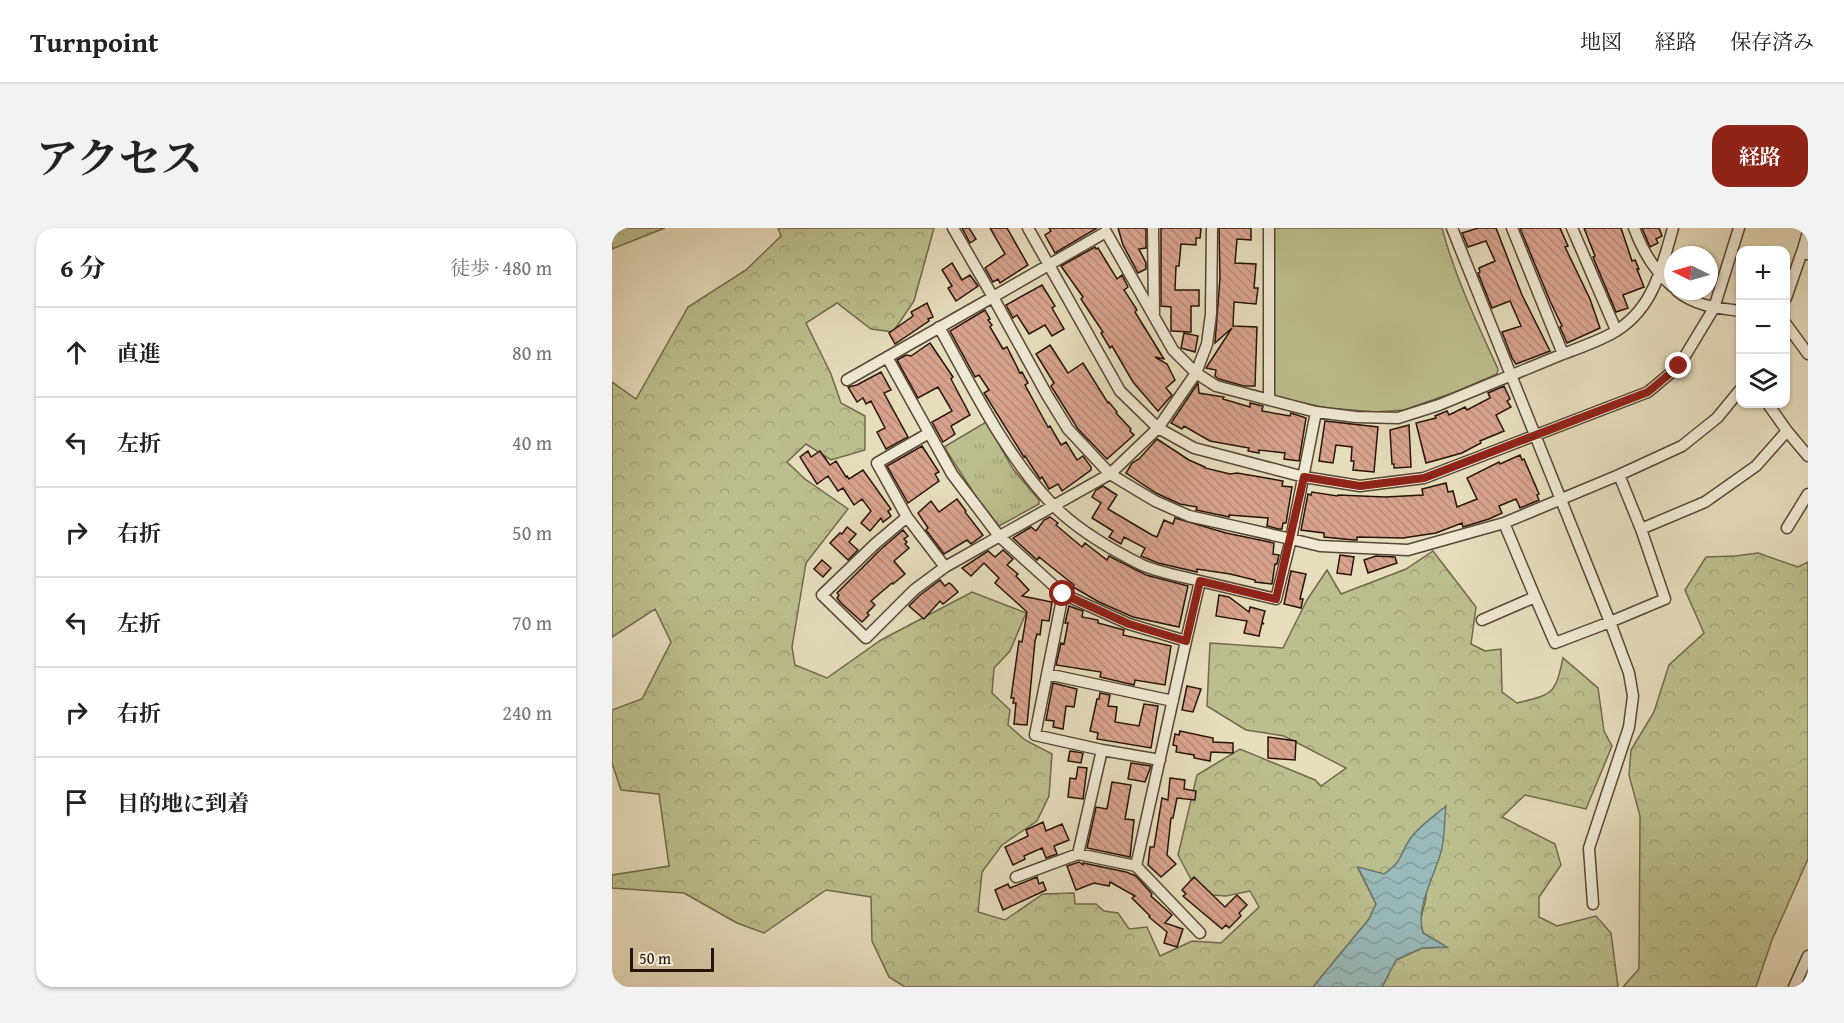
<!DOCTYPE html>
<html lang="ja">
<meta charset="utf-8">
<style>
:root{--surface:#fff;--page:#f2f2f2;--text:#222;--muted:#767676;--line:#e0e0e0;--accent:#8f2418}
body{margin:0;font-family:"Gentium Book Plus","Noto Serif JP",serif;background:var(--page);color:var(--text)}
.controls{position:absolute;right:18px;top:18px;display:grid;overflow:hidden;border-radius:12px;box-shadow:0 2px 4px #0004}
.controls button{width:54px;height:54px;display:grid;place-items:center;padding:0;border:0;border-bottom:2px solid var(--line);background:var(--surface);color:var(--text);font:30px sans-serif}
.compass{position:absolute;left:1052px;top:18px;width:54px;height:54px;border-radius:50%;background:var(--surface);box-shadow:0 2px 4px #0004;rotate:275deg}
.scale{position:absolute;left:18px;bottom:15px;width:84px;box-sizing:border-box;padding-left:6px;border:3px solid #271307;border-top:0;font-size:16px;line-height:21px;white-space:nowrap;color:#271307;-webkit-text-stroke:4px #efe9d4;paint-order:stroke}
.stop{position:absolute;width:18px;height:18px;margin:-14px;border:4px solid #8f2418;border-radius:50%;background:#fff}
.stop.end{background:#8f2418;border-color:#fff;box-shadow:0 2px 6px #0008}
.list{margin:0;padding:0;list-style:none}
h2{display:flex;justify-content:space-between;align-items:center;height:78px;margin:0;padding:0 24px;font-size:26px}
h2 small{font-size:20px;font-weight:400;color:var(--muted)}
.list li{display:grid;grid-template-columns:39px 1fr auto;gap:18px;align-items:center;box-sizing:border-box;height:90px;padding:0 24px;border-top:2px solid var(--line)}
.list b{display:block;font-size:22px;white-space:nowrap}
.list em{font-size:20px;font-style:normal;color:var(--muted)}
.icon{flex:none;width:33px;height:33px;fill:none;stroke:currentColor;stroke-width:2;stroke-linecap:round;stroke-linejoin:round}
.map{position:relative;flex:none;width:1196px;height:759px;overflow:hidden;border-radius:18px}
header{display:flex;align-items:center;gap:36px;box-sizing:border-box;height:84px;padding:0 30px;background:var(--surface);border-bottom:2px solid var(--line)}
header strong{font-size:28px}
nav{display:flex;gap:33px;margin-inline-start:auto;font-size:21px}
.intro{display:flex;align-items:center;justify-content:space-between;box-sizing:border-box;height:144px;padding:0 36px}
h1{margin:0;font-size:42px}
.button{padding:15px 27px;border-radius:18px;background:var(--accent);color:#fff;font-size:21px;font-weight:700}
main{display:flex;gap:36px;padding:0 36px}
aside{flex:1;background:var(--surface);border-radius:18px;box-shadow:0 2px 4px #0004}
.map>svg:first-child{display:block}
.green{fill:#bbbf8d;stroke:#71694a;stroke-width:1.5}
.forest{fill:url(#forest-crowns);stroke:#71694a;stroke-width:1.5}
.park{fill:url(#park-tufts);stroke:#71694a;stroke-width:1.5}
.water{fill:url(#water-waves);stroke:#6b7772;stroke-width:1.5}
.building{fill:url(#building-back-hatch);stroke:#271307;stroke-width:1.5}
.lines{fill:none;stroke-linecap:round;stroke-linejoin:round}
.minor-casing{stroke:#574634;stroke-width:13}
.minor{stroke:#efe9d4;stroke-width:10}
.route{stroke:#8f2418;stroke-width:8}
</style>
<header>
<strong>Turnpoint</strong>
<nav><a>地図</a><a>経路</a><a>保存済み</a></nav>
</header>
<div class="intro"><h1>アクセス</h1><a class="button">経路</a></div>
<main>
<aside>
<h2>6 分<small>徒歩 · 480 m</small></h2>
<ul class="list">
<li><svg class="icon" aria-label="ahead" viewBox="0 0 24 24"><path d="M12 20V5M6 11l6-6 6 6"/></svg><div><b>直進</b></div><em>80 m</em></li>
<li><svg class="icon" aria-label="left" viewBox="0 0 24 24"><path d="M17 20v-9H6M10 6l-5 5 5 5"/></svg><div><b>左折</b></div><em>40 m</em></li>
<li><svg class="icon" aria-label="right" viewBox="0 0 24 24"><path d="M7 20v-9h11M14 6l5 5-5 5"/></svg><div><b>右折</b></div><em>50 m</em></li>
<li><svg class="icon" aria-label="left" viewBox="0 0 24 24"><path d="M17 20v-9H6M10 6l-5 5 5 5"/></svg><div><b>左折</b></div><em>70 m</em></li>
<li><svg class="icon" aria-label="right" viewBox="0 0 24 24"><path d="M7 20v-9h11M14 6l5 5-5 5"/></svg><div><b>右折</b></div><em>240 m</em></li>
<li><svg class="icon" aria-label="arrive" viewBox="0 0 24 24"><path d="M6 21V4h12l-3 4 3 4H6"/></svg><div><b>目的地に到着</b></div></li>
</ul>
</aside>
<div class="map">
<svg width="1196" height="759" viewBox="0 0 1196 759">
<defs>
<pattern id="forest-crowns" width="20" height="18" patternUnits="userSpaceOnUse" patternTransform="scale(1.5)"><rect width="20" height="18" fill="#bbbf8d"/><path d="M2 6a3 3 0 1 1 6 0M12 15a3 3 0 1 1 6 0" fill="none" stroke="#a1a378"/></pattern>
<pattern id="park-tufts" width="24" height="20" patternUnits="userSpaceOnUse" patternTransform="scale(1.5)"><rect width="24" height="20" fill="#bbbf8d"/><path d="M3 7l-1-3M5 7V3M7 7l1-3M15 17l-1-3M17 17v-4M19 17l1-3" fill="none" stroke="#a1a378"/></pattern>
<pattern id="water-waves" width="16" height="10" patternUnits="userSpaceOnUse" patternTransform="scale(1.5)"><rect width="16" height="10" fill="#99bab9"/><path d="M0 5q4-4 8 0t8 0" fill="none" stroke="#849f9e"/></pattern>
<pattern id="building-back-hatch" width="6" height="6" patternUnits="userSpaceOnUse" patternTransform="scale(1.5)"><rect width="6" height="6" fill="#d8a38d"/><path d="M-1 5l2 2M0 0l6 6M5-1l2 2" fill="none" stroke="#b98b78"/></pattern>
</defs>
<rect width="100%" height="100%" fill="#e6ddbd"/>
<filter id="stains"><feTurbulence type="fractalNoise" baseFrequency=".00333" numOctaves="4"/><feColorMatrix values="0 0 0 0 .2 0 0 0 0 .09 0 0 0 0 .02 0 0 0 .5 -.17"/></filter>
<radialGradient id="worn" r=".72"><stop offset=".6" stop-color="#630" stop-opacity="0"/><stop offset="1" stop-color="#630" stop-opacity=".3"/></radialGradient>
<path class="green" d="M661 0H830C843 49 865 95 886 141L885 146 843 164 792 182 763 184 715 180 659 168Z"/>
<path class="forest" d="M0 0H53L0 21Z
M166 0H322L302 73 281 104 259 101 225 75 194 95 219 146 229 175 253 188V222L219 232 194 216 175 234 193 251 236 281 194 335 180 419 183 437 215 450 269 412 360 364 414 385 398 423 382 440 380 465 398 482 396 497 413 512 440 526 437 568 425 593 390 617 370 644 366 684 393 692 431 666 462 665 463 676H484L492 683 506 685 517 701 535 699 548 728 580 713 609 715 647 679 638 663 614 668 587 666 566 627 585 547 628 521 703 552 709 558 734 540 672 508 634 502 595 478 598 415 671 420 695 372 715 342 729 366 794 341 821 323 864 379 859 416 873 423 889 421 890 464 905 475C941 466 943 467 951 430L986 460 992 503 1000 518 974 581 913 567 890 589 943 616 949 637 927 669V689L945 698 984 688 999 705 1006 759H770L784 732 810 720 834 719 811 705 808 694 814 670 810 598 798 611 785 637 772 646 746 640 764 676 757 691 701 759H293L277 749 260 713 259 669 214 662 152 705 125 695 72 665 0 660V647L57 638 47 566 9 562 0 535V482L30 471 59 414 43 381 0 409V154L24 171 76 79 134 42 169 8Z
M1146 325 1186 339 1196 334V631L1160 712 1144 759H1011L1027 741 1028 588 1017 547 1019 522 1042 484 1057 437 1092 405 1073 362 1094 329 1123 328Z"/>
<path class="park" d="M374 194 401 241 427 272V276L387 298 365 270 332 219Z"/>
<path class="water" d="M834 578C832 593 833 610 829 624 822 650 803 679 811 705L835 719 810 720 784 732 770 759H701L757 691 764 676 746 639 772 646C790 634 787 628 798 611 807 598 822 588 834 578Z"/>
<path class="building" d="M350 0H357L364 11 358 15Z
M378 0H395L416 37 388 55 386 51 381 54 373 40 393 26Z
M437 0H485L443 25 433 7 439 3Z
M506 0H534V20L527 21 534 35V41L526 45 511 17Z
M549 0H589L588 10H584V17L569 16 567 38H564L563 62H587V78H579V104L559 103V79L549 78Z
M607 0H639V12L625 11 623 35 644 36 642 60H646L644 76 622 74 621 98 645 99 643 158H632L607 151 603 148 604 142 594 140 620 100 603 115 608 50Z
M866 0H884L910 67 938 123 904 136 900 130 890 104 909 98 898 73 880 80 866 45 868 44 867 40 883 33 874 13 856 19 850 5Z
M908 0H948L956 18 953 19 978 71 988 100 955 115 948 99 950 98 938 73Z
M972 0H1009L1020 33 1023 32 1027 41H1025L1032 59 1011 67 1016 80 1004 84 981 29 983 28Z
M1030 0H1047L1050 8 1044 11 1046 15 1038 19Z
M483 19 484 21 486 20 505 51 510 47 516 59 512 62 525 82 523 84 552 131 543 129 555 136 563 152 554 160 560 167 546 183 521 154 500 118 498 120 489 105 491 104 469 71 471 69 449 38Z
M340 35 350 52 358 47 366 58 344 73 336 60 340 58 330 42Z
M430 57 443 78 440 80 452 101 440 108 433 97 417 106 405 87 401 90 394 77Z
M315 75 321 89 316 91 317 93 283 116 277 105 301 88 299 84Z
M373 82 378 91 376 92 380 97 378 99 391 121 395 119 408 145 410 144 416 155 413 157 436 199 438 198 449 217 454 214 465 232 471 228 479 239V242L450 263 446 256 437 261 430 249 428 251 413 228 412 229 372 165 377 162 367 147 363 149 338 103Z
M572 105 586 108 583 124 569 120Z
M318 115 341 149 339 151 358 187 339 198 343 206 331 214 320 194 340 183 326 159 306 170 285 132 294 127 299 128Z
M438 117 456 145 471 135 496 175 497 174 505 184 504 185 519 201 518 203 522 207 495 231 466 201 439 158 442 155 424 126Z
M269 144 279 162 272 165 296 209 274 221 265 204 273 200 259 173 254 176 251 170 245 174 236 159 245 157Z
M586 155 587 165 612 169 611 171 638 179V175L651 178 650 183 678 188 679 185 694 190 687 233 672 231 673 225 647 222V225L636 223 637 220 598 213 572 198 570 201 559 195Z
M892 158 898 171 895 173 899 179 884 187 892 203 868 213 869 215 850 225 814 235 804 195 824 190 823 188 835 183 837 187 853 179 855 182 878 170 876 165Z
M713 193 766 199 762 244 741 242 742 233H739L740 219 724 217 721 235 707 233Z
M797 197 799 239 782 240V236H780L778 202Z
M545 211 577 232 593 239V240L618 246 625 245 671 253 670 258 680 259 674 295H671L670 301H667L655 298 656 290 617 287V289L584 282 585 279 568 276 544 265 514 245 520 235 527 231Z
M310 218 327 244 323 246 327 253 296 275 275 238Z
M196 223 199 229 208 223 218 237 224 233 234 249 235 248 237 251 251 242 279 281 276 283 279 288 271 294 269 290 258 303 249 295 259 283 250 271 242 277 231 260 226 263 216 248 205 256 188 229Z
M908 227 910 232 912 231 927 266 925 267 927 272 908 280 904 271 887 278 890 285 877 291 851 299 850 295 824 305 791 310 745 309V312H742L712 309V305L689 302 696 266 699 267 700 264 725 268 726 267 773 269 811 267 810 261 834 255 836 264 841 263 845 279 865 271 855 250 887 234 888 236Z
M491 258 505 267 496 281 540 307 545 309 552 292 561 296 563 290 614 305 662 315 661 326 667 327 665 336H663L660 356 643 354V352L618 346 585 341V344L546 335 529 328 533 320 512 309 509 316 497 309 501 303 480 290 489 275 480 269 484 262Z
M345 271 354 283 353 284 371 307 359 316 355 312 332 326 314 302 316 300 306 285 319 273 327 284Z
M438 289 446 295 444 297 470 319 473 315 495 332 497 328 534 347 576 358 567 399 521 389 487 374 461 359 462 357 427 329 425 332 401 310 419 299 424 303 432 292Z
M235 299 244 306 237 314 246 322 236 332 218 315 228 305 230 306Z
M291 302 296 308 292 311 295 314 293 316 297 320 282 333 293 346 281 356 280 355 259 373 263 377 255 385 257 387 250 394 229 375 225 370 227 367 225 365 268 322Z
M391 322 401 331 395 337 406 346 404 348 417 362 410 368 440 374 437 393 430 392 428 407 425 406 423 413 415 497 402 496 404 475H401L402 470H399L407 413 410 414 415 384 383 355 387 350 372 335 359 348 350 340 376 323 383 329Z
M728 327 742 329 739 347 725 345Z
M764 328 783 329 785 335 756 345 752 332Z
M210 332 219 340 211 349 202 341Z
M679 343 694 346 688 371H691L689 380 672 376Z
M328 352 333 358 337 355 340 357 346 364 331 376 328 373 312 391 297 378 307 368Z
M607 367 617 369 637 384 638 379 653 383 650 394 652 396 650 395 647 408 632 405 635 393 604 388Z
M457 378 471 383 470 389 486 392V395L512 402 511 407 559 418 553 457 523 452 522 457 488 449 489 444 444 437 449 415 452 416 456 395H453Z
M441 455 465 461 462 479 454 478 451 501 441 499 442 493 434 492Z
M575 458 589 461 581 484 570 482Z
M488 465 498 467 496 478 505 479 503 494 527 498 532 476 546 478 539 520 485 511 486 505 478 503 485 471H487Z
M568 503 601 510V514L621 515V525L599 524 598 533 582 530V527L564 524 565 518 561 517 563 506 567 507Z
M656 509 684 513 683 532 656 530Z
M458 523 471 525 469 535 456 533Z
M519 535 539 538 533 554 516 551Z
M466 539 475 540 471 571 456 569 458 550 464 551Z
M558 550 573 552 572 561 584 563 583 572 565 570 561 590H559L555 627 564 636 549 649 536 637 538 619H542L550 570 556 572Z
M500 554 519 557 513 591 522 592 518 629 475 620 484 579 495 581Z
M431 594 434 603 450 596 457 612 442 618 445 626 434 630 430 620 412 628 413 631 401 637 393 619 416 608 414 602Z
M467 634 471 637V635L514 644 524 648 540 666 539 668 560 687 553 695 571 701 565 719 552 715 555 704 537 689 538 688 520 670 523 668 498 654 497 658 482 655 464 662 455 638Z
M425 649 427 656 431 654 434 662 391 682 383 662 396 656 398 660Z
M582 649 613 679 625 667 635 677 627 685 629 688 617 700 614 697 610 701 571 668 574 666 570 662Z"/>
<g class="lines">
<g class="minor-casing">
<path id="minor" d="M341 0 381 69 494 4 561 122 584 145 595 116 599 86 600 0
M416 0 508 163 546 200 582 220 692 249 748 258 812 250 1036 164 1067 138 1102 80 1127 0
M541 0 542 85
M840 0 998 394 1053 371 1029 301 1093 274 1144 238 1175 203 1196 228
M960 0 1004 102
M1022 0C1031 24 1042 43 1061 59
M1195 26 1191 21 1196 4
M1065 63C1083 78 1107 80 1128 83
M1174 70 1191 21
M1174 96 1196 126
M951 126C967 120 984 114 999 106 1041 83 1049 42 1061 0
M275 129 340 246 387 308 451 366 517 396 574 413 588 353C569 348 548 345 530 337 498 321 465 302 440 276 392 225 361 160 327 99
M235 152 381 69 435 167 456 201 498 246 543 273 577 288 679 311 664 371 588 353
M657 172V0
M1156 176 1175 203
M295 289 333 339 302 362 254 410 210 367 263 316 295 289 265 235 317 205
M892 295 1007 247
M1175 300 1196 266
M1029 301 1007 247 1070 218 1105 190 1128 162
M333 339 498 246 546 200 584 145 604 158 704 184
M923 369 943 415 998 394 1017 445 1021 468 1017 499 977 620 981 676
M870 392 923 369 892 295 796 322 708 318 679 311 704 184 744 189 786 190 827 177 951 126 900 0
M435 446 561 473
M490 522 548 532
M466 626 524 638 588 705
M524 638 574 413
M404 649 466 626 490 522 423 507 451 366
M1182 759 1196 728"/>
</g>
<use href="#minor" class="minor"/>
</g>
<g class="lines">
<path class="route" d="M451 366 517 396 574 413 588 353 664 371 692 249 748 258 812 250 1036 164 1067 138"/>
</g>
<rect width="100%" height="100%" filter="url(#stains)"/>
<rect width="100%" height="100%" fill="url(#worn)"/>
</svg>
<div class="controls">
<button>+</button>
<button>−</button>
<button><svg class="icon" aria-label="layers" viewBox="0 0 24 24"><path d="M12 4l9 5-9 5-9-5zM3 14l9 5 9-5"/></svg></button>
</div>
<svg class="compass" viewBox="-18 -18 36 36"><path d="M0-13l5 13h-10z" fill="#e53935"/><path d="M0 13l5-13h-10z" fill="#767676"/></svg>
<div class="scale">50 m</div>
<div class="stop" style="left:451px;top:366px"></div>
<div class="stop end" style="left:1067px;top:138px"></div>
</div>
</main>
